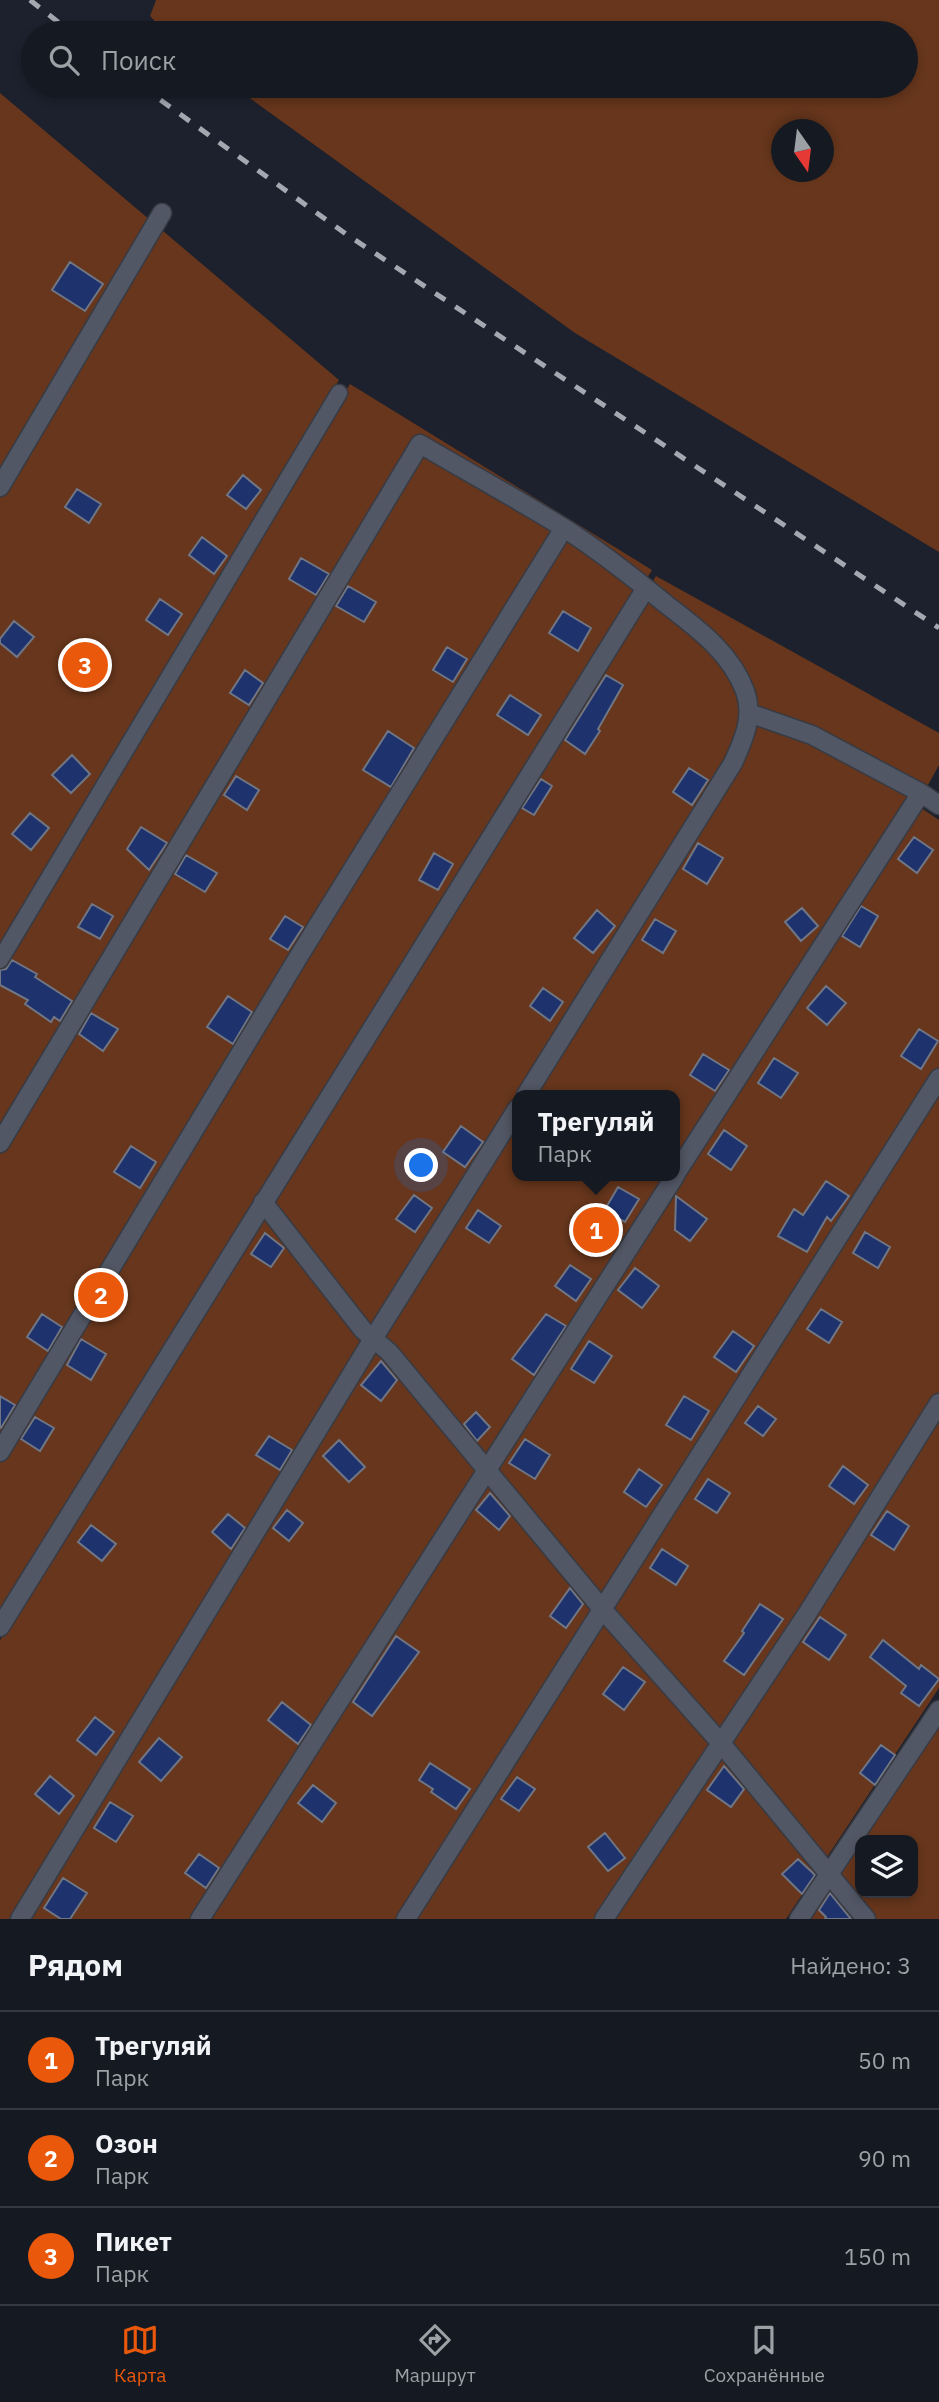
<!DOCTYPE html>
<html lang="ru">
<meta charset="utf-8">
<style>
:root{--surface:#151922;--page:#1e222a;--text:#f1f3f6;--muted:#9da0a5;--line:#343840;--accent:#ea580c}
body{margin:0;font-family:"IBM Plex Sans",sans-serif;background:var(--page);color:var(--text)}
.controls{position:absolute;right:21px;bottom:21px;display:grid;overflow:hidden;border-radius:14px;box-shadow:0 4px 10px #0003}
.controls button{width:63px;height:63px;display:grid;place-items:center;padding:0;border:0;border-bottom:2px solid var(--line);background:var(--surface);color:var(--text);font:35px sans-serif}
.compass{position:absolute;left:771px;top:119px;width:63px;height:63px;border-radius:50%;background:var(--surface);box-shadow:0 4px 10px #0003;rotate:166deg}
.you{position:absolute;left:422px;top:1166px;width:24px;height:24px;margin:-18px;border:5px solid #fff;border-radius:50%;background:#1a73e8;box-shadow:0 0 0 10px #1a73e833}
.badge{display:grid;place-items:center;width:46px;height:46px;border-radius:50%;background:var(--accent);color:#fff;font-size:23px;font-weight:700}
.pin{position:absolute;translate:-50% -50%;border:4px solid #fff;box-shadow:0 2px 7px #0006}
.popup{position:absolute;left:512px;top:1090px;width:168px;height:91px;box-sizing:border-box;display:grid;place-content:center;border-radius:14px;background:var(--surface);filter:drop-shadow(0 2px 5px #0005);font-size:23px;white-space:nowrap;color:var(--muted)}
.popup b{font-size:26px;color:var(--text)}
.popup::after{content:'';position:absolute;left:50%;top:100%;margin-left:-14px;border:14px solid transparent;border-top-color:var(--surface)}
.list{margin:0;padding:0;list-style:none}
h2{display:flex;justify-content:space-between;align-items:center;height:91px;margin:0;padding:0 28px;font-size:30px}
h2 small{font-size:23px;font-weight:400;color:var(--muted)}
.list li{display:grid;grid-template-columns:46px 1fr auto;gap:21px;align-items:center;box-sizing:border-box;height:98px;padding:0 28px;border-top:2px solid var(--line)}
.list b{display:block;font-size:26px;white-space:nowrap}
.list p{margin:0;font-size:23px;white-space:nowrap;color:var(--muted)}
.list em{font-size:23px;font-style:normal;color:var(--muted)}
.icon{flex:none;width:38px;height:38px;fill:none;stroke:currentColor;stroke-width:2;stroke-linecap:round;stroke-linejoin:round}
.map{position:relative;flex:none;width:939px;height:1919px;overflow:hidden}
.search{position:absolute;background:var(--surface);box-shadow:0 4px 10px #0003;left:21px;right:21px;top:21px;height:77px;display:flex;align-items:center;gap:18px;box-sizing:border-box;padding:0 24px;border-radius:38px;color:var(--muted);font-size:26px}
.sheet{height:385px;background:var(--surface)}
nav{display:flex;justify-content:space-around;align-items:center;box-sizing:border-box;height:98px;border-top:2px solid var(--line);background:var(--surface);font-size:19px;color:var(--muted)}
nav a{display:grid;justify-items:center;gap:4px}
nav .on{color:var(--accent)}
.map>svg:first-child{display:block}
.green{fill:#67361c;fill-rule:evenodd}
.building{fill:#1e326e;stroke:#707684;stroke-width:2}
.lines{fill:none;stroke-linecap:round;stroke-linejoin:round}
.service-casing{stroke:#373b44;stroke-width:19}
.minor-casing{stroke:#373b44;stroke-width:21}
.service{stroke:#525765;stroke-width:16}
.minor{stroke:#525765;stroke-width:18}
.rail{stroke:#a4a8b1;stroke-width:5;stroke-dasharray:12 12;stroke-linecap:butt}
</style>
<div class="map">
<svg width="939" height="1919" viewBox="0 0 939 1919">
<rect width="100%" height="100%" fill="#1c212d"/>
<path class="green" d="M156 0H939V552L575 333 233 86H906V33H166L150 16ZM782 130H824V172H782Z
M0 93 339 380 0 949Z
M350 384 652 570 0 1621V969Z
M656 576 939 733V765L917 805 939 820V1688L786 1919H0V1640ZM517 1095H675V1176H517Z
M939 1704V1919H799ZM860 1840H913V1893H860Z"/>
<path class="building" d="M70 262 103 284 85 311 52 290Z
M243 475 261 490 246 509 227 495Z
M77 489 101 504 89 523 65 507Z
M202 537 227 556 214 574 189 555Z
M301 558 329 574 316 595 289 579Z
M348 586 376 602 364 622 336 606Z
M160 599 182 614 168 635 146 620Z
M563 611 591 628 578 651 549 633Z
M14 621 34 637 17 657 0 643V639Z
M447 647 467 659 453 682 433 670Z
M245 670 263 683 249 705 230 693Z
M606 675 623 685 598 729 600 731 585 754 565 740Z
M510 695 541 715 528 735 497 715Z
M388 731 414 748 391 787 363 770Z
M72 755 90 774 71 793 52 775Z
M689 768 708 780 692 805 673 792Z
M236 776 259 790 247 810 224 795Z
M541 779 552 786 534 815 522 808Z
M30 813 49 828 31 850 12 834Z
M141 827 167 843 149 870 127 849Z
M914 837 933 850 917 873 898 859Z
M698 843 723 858 707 884 683 869Z
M434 853 453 864 438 890 419 880Z
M186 855 217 873 205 892 175 874Z
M92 904 113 916 100 939 78 927Z
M861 906 878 916 860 947 842 936Z
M802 908 818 926 801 941 785 922Z
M597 910 615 926 593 953 574 938Z
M285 916 303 927 288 950 270 939Z
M655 919 676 931 663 953 642 940Z
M12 960 37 974 35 977 72 1001 60 1021 54 1017 51 1022 25 1004 28 1000 0 985V970L6 969Z
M826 986 846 1003 827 1025 807 1008Z
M543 988 563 1002 550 1021 530 1006Z
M228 996 252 1012 233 1044 207 1027Z
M91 1013 118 1029 103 1051 79 1034Z
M919 1029 938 1041 921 1069 901 1056Z
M703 1054 729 1070 715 1091 690 1075Z
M774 1058 798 1073 781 1098 758 1083Z
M461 1126 483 1142 465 1167 443 1152Z
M724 1130 747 1146 731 1170 708 1154Z
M131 1146 156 1162 140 1188 114 1172Z
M826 1181 849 1196 831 1221 827 1217 807 1252 778 1236 794 1209 803 1215Z
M618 1187 639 1199 625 1222 604 1211Z
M414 1195 432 1208 415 1232 396 1219Z
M676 1196 707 1219 690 1241 675 1230Z
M478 1210 501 1226 489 1243 466 1228Z
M865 1232 890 1247 878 1268 853 1253Z
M265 1233 284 1248 271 1267 251 1254Z
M570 1265 591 1279 576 1301 555 1286Z
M635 1268 659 1286 642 1308 618 1290Z
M821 1309 842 1322 829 1343 807 1329Z
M42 1314 62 1327 48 1351 27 1337Z
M546 1314 566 1326 534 1375 512 1359Z
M733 1331 754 1346 736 1372 714 1357Z
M81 1339 106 1354 91 1380 67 1365Z
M589 1341 612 1356 594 1383 571 1369Z
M381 1361 397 1380 381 1401 361 1385Z
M0 1396 15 1405 1 1428 0 1427Z
M684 1396 709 1411 691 1440 666 1425Z
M758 1406 776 1419 763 1436 745 1423Z
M476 1412 490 1427 477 1441 464 1424Z
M35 1417 54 1428 40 1451 21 1439Z
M269 1436 292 1450 280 1470 256 1455Z
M525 1439 550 1455 535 1479 509 1463Z
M339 1440 365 1467 349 1482 323 1456Z
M843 1466 868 1485 854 1504 829 1486Z
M639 1469 662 1485 646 1507 624 1492Z
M708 1479 730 1493 717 1513 695 1499Z
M490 1493 510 1516 499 1530 476 1510Z
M287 1510 303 1523 289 1541 273 1528Z
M887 1511 909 1526 894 1550 871 1535Z
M228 1514 245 1528 231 1549 212 1532Z
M91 1525 116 1544 102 1561 78 1542Z
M662 1549 688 1566 676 1585 650 1568Z
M570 1588 583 1604 566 1628 550 1616Z
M760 1604 783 1619 744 1675 724 1661 744 1633 742 1631Z
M820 1617 846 1635 829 1660 803 1642Z
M396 1636 419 1652 372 1716 353 1702Z
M883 1640 919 1669 921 1665 939 1679 919 1706 901 1693 906 1686 870 1657Z
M623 1667 645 1682 624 1710 603 1694Z
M282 1702 311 1725 298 1744 268 1720Z
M95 1717 114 1732 96 1755 77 1740Z
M159 1738 182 1757 161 1781 139 1762Z
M881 1745 895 1755 875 1785 860 1773Z
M430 1763 470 1789 456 1809 431 1792 433 1789 419 1780Z
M724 1766 744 1789 731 1807 707 1790Z
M50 1776 74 1796 59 1814 35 1794Z
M517 1777 535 1789 519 1811 501 1799Z
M313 1785 336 1803 322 1822 298 1803Z
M110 1802 133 1816 116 1842 94 1828Z
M605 1833 625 1858 608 1871 588 1847Z
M199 1854 219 1868 206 1888 185 1873Z
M798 1859 815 1875 802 1894 782 1874Z
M63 1878 87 1893 70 1919H61L44 1908Z
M830 1893 851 1919H825L826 1917 819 1910Z"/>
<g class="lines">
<g class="service-casing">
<path id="service" d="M0 960 339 393"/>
</g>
<g class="minor-casing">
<path id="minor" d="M0 487 162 213
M749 713 812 735 921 793 939 805
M0 1143 420 444C468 472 517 499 564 528 600 551 634 578 667 605 698 629 731 653 745 691 754 717 744 739 733 763L526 1095
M675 1175 921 793
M263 1202 363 1330 389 1352 603 1610 720 1742 866 1919
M0 1452 299 956 564 528
M0 1627 646 588
M20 1919 373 1339 517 1109
M200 1919 675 1176
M406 1919 939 1078
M604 1919 807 1614 939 1403
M799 1919 939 1710"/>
</g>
<use href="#service" class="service"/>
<use href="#minor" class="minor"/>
<path class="rail" d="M30 0 72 33
M141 86 346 234 939 628"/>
</g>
</svg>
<div class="controls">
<button><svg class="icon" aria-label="layers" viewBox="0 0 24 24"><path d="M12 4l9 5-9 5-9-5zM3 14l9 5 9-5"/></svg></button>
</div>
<svg class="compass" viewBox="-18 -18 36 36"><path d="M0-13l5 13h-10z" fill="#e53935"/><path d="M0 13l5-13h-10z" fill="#9da0a5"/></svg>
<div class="you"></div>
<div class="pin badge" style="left:596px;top:1230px">1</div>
<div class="popup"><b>Трегуляй</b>Парк</div>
<div class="pin badge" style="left:101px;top:1295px">2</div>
<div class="pin badge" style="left:85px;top:665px">3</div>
<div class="search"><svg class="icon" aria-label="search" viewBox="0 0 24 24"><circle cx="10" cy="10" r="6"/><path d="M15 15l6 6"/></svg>Поиск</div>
</div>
<section class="sheet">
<h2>Рядом<small>Найдено: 3</small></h2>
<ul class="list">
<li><span class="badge">1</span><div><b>Трегуляй</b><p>Парк</p></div><em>50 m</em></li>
<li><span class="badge">2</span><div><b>Озон</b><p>Парк</p></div><em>90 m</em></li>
<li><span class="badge">3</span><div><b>Пикет</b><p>Парк</p></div><em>150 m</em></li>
</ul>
</section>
<nav>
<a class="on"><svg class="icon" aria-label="map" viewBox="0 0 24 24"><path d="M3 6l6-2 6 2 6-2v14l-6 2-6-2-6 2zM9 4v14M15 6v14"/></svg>Карта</a>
<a><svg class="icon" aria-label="directions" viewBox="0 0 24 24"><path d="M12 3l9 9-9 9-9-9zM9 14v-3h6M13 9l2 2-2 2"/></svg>Маршрут</a>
<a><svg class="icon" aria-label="saved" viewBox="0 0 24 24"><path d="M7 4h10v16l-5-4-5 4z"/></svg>Сохранённые</a>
</nav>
